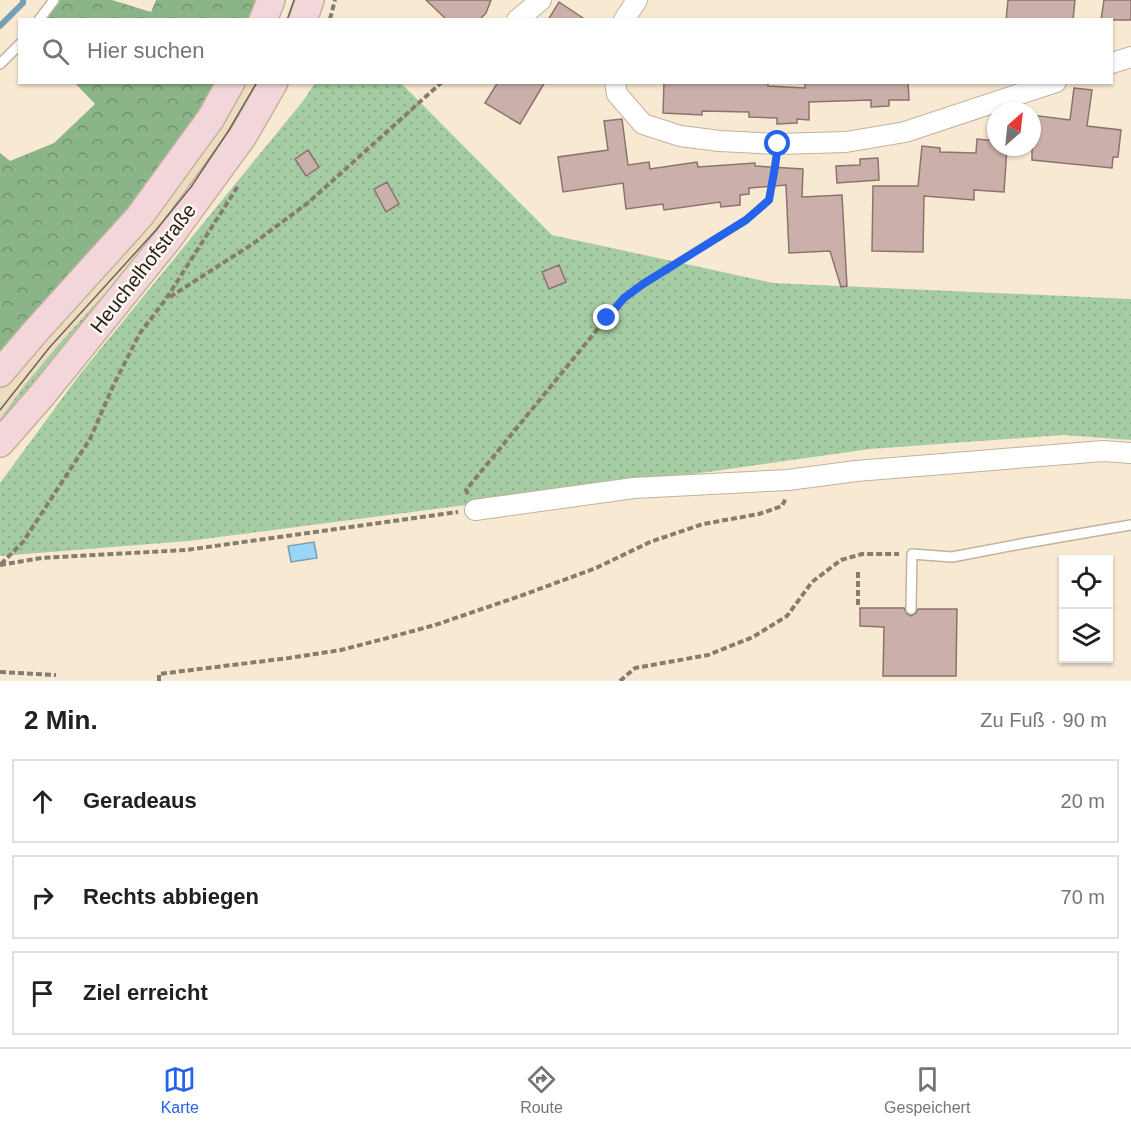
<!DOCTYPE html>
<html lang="de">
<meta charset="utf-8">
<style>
:root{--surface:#fff;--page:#f6f6f6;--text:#202124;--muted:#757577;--line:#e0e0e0;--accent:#2563eb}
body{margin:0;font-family:Helvetica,sans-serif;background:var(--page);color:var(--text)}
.controls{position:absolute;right:18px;bottom:18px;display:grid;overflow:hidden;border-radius:0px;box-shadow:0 2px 4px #0004}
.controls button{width:54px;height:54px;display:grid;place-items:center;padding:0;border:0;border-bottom:2px solid var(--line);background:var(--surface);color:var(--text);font:30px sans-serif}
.compass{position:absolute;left:987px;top:102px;width:54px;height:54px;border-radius:50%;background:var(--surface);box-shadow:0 2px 4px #0004;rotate:27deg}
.stop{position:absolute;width:18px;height:18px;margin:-14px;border:4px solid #2563eb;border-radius:50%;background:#fff}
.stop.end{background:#2563eb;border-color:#fff;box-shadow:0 2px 6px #0008}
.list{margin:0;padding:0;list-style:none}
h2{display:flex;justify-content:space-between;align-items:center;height:78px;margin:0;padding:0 24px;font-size:26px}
h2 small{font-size:20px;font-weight:400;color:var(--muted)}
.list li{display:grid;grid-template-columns:39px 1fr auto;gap:18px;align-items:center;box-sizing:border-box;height:84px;margin:0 12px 12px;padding:0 12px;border:2px solid var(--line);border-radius:0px}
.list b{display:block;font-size:22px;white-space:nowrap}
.list em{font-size:20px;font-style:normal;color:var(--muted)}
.icon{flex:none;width:33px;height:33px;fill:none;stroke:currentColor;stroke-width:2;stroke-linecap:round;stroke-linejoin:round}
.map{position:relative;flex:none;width:1131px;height:681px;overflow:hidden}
.search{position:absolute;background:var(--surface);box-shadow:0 2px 4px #0004;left:18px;right:18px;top:18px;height:66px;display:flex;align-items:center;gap:15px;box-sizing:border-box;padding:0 21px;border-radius:0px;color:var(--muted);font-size:22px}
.sheet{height:366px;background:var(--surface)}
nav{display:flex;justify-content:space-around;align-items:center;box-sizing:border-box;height:84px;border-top:2px solid var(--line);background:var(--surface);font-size:16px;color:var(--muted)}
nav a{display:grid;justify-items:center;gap:3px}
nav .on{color:var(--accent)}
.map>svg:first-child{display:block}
.built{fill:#eedbc0}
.green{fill:url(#green-dots)}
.forest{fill:url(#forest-crowns)}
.water{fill:#99d6f8;stroke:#769fb4;stroke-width:1.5}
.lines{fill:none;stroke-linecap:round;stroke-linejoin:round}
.stream{stroke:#769fb4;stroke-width:6}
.building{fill:#caafaa;stroke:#8c736e;stroke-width:1.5}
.lane-casing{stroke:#c1b39e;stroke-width:12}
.street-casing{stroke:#c1b39e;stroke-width:22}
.secondary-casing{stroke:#c1b39e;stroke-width:30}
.path{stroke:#877d6f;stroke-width:4;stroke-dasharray:6 3;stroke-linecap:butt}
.lane{stroke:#fff;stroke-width:9}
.street{stroke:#fff;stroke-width:20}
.secondary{stroke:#f2d6da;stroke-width:27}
.tram{stroke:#6c6457;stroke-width:1.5}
.route{stroke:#2563eb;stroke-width:8}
.labels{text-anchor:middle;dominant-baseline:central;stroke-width:5;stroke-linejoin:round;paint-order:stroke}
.street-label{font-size:20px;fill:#241f17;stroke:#fdf7ef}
</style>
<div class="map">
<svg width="1131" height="681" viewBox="0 0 1131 681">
<defs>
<pattern id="green-dots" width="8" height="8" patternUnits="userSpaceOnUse" patternTransform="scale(1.5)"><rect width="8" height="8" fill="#a6cca3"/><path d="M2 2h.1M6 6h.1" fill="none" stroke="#8faf8c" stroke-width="1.8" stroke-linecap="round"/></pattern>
<pattern id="forest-crowns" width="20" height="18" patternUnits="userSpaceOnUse" patternTransform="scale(1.5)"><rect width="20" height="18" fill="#8bb588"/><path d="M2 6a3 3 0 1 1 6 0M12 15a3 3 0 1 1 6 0" fill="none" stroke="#71936e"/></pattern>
</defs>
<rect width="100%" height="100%" fill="#f8e9d3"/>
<path class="built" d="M243 83H263L258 93 123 280 115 282 59 344 24 386 0 419V387Z"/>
<path class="green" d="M315 83H401L552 235 773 283 1131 299V440L1063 435 870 449 559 493 188 541 0 556V483L80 374 303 101Z
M123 280 0 428V419L24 386 59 344 115 282Z"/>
<path class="forest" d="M58 0H112L151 12 156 0H257L249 19 46 20Z
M75 83H216L197 114 127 212 0 355V153L10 161 54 143 95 104Z"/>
<path class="water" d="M314 542 317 558 291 562 288 546Z"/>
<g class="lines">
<path class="stream" d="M0 26 23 3V0"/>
</g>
<path class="building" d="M426 0H491L486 13 479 20H447Z
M1008 0H1075L1073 20H1006Z
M1104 0H1131V20H1101Z
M559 2 586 20H548Z
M498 82H545L520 124 485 103Z
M664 82H768V86L805 88V82H908L909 100H889V106L871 107V100L809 102V120L797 119V123L777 124V118L749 117V112L702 111V115L663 113Z
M1074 88 1092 90 1087 126 1121 130 1118 157H1113L1112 168 1032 160V115L1070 120Z
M622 119 628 165 649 162 650 169 697 162 698 167 755 163V166L803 169 802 197 842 195 847 286 841 287 830 251 789 253 786 185 749 188V194L740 195V205L721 207 720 202 664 210 663 204 626 209 623 183 563 192 558 157 608 150 604 121Z
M977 139 996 141V147H1007L1004 192 974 190V200L924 196 923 252 872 251 873 186H918L922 146 940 148V152L976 153Z
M308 150 319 167 306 176 295 159Z
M878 158 879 180 837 183 836 166 860 165V159Z
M387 182 399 204 386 212 374 189Z
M559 265 566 282 549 289 542 272Z
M860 608H904L907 614 911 616 916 613 918 609H957L956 676H883L884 627 860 626Z"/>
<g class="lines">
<g class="lane-casing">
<path id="lane" d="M39 20 54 0
M0 64 20 44
M911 609 912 554 952 557 1026 543 1131 525"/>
</g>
<g class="street-casing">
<path id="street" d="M517 20 541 0
M624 20 637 0
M1112 63 1131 57
M615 82 617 94 643 124 680 136 720 141 778 144 846 142 905 132 1056 82
M475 510 634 488 788 480 856 471 1103 451 1131 453"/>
</g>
<g class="secondary-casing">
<path id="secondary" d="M263 20 271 0
M303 20 310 0
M0 373 35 332 139 217 211 118 231 82
M0 443 42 395 168 239 243 136 274 82"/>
</g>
<path class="path" d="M330 19 335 0
M170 297 254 243 309 202 442 82
M468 494 466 490 623 298 643 283 687 255 746 220 769 200 776 163
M1 564 23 542 90 439 114 384 140 333 166 299 238 186
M0 565 42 558 186 550 458 512
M858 572V608
M0 672 56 675
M159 681V674L289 658 341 650 391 637 435 625 523 595 596 568 650 542 703 524 759 514 782 506 786 498
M620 681 635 668 708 655 753 637 787 616 812 582 841 560 862 554H899"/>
<use href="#lane" class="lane"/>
<use href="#street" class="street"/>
<use href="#secondary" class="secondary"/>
<path class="tram" d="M287 20 294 0
M0 410 49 348 156 230 191 187 229 130 257 82"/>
</g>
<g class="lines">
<path class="route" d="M607 318 624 298 643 284 746 220 769 200 775 167 778 144"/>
</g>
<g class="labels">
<g class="street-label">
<text transform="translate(143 268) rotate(-52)">Heuchelhofstraße</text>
</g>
</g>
</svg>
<div class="controls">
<button><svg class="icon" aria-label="locate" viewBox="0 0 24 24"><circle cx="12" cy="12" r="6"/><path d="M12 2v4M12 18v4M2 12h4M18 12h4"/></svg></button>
<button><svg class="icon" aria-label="layers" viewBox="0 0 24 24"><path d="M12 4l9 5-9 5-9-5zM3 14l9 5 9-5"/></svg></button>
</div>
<svg class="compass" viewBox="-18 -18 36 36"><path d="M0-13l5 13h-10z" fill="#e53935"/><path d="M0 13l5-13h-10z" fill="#757577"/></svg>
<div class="stop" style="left:778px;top:144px"></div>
<div class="stop end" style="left:607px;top:318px"></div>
<div class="search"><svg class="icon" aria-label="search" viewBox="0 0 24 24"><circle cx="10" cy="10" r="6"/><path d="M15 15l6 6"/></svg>Hier suchen</div>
</div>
<section class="sheet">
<h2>2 Min.<small>Zu Fuß · 90 m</small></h2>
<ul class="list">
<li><svg class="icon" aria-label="ahead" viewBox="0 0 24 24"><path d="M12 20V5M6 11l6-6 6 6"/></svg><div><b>Geradeaus</b></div><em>20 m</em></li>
<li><svg class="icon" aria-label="right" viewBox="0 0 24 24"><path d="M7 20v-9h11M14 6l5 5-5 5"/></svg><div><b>Rechts abbiegen</b></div><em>70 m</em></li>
<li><svg class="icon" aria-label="arrive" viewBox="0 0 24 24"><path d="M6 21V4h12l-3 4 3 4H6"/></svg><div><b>Ziel erreicht</b></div></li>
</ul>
</section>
<nav>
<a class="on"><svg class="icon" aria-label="map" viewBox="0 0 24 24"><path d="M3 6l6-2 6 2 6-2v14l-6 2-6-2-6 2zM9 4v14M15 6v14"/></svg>Karte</a>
<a><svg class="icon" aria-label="directions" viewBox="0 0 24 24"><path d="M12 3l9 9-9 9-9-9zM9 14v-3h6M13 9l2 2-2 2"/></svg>Route</a>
<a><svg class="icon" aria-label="saved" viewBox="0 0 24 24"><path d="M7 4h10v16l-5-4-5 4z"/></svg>Gespeichert</a>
</nav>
